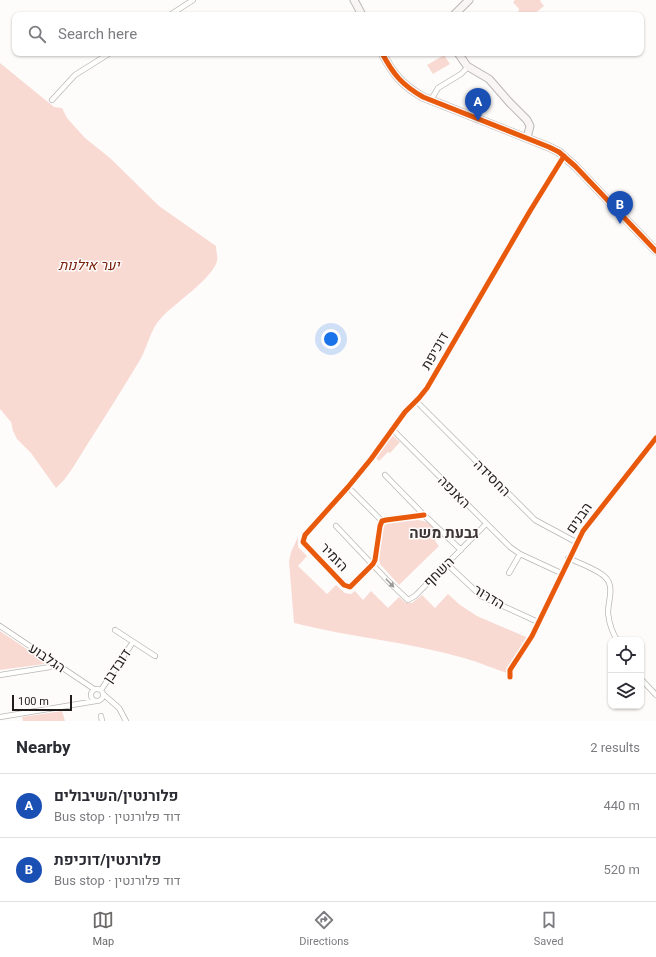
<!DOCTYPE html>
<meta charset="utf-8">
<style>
:root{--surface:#fff;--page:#f2f2f3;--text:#2b2b33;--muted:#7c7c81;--line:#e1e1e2;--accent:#6d6b6a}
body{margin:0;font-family:Georgia,Heebo,serif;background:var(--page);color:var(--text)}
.controls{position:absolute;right:12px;bottom:12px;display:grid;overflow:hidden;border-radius:8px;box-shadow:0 1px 3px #0004}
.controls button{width:36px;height:36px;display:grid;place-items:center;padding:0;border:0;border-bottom:1px solid var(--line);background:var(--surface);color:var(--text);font:20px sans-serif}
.scale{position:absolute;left:12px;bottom:10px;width:60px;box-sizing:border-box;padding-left:4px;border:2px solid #201d1c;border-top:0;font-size:11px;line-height:14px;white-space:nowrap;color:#201d1c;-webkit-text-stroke:3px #fefbfa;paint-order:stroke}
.you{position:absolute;left:331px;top:339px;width:14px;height:14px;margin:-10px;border:3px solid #fff;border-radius:50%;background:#1a73e8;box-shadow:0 0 0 6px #1a73e833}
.badge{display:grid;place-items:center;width:26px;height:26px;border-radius:50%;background:var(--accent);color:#fff;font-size:13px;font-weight:700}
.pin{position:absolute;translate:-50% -33px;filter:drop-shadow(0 1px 2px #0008)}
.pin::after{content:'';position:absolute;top:21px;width:14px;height:12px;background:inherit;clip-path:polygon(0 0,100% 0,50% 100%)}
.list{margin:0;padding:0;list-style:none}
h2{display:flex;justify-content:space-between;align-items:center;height:52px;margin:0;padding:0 16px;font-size:17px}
h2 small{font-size:13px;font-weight:400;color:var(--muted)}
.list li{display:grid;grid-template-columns:26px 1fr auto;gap:12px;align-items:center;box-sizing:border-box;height:64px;padding:0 16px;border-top:1px solid var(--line)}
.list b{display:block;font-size:15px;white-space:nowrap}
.list p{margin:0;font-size:13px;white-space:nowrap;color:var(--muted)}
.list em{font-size:13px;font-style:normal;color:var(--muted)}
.icon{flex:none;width:22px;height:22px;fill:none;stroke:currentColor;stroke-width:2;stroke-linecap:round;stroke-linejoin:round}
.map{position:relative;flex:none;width:656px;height:721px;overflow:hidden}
.search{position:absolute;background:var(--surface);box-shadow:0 1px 3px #0004;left:12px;right:12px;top:12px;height:44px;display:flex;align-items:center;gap:10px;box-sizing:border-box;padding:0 14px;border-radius:8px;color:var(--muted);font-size:15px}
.sheet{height:180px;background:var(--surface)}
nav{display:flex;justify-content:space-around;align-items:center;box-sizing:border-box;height:56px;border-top:1px solid var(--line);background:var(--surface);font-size:11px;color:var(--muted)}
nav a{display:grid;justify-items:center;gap:2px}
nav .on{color:var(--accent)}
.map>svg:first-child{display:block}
.green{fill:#f9dad3}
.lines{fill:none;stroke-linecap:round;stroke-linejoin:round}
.street-casing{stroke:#b9b7b6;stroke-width:6}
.secondary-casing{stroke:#b9b7b6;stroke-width:9}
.street{stroke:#fffffe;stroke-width:4.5}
.secondary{stroke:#f9f5f4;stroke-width:7}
.cycleway-casing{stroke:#fefbfa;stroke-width:8}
.cycleway{stroke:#e8590c;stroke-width:5}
.oneway{fill:#9b9998}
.labels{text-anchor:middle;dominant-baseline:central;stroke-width:3;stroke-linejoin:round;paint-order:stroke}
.park-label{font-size:14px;font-style:italic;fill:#79210c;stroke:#fefbfa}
.street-label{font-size:14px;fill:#201d1c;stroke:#fefbfa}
.neighbourhood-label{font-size:15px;font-weight:bold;fill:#3d3635;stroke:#fefbfa}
</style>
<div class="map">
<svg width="656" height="721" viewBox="0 0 656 721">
<rect width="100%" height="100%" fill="#fdfcfb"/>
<path class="green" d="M515 0H541L540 1 544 6 533 15H518L519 9 513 2Z
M444 55 450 64 433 74 427 65Z
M0 63 54 107 62 108 67 118 85 138 110 158 159 206 216 246C216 251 218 257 217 261 213 278 174 304 162 317 150 329 148 346 140 360 118 397 94 433 72 469L64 480 56 488 31 453 17 439 13 431 11 422 0 409Z
M393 436 400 442 390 453 388 452 379 461 376 458V456L390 437Z
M418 520 428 522 441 535 435 541 439 546 399 585 380 564 379 558 383 529 384 525 391 521Z
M298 537V547L307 556 298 566 327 594 336 585 345 593 351 594 355 591 363 600 371 591 388 608 399 597 406 603H412L422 595 435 608 448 594 460 605 477 616 533 640 510 674C494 669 479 662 464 658 408 642 350 637 294 623L289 561 291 552Z
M0 631 43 660 44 664 0 670Z
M62 711 65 721H23L22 717Z"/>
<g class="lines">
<g class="street-casing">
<path id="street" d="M170 15 193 0
M52 100 75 75 110 53
M431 100 438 88 461 74 468 67
M416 401 535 520 576 542
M392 429 510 547 520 554 561 573
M385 475 424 515 461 550
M348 487 382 521
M424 515 386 520 382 521 380 526 375 560 373 564 350 587 344 585 303 542 305 535 348 487 371 459 405 412 419 398 427 388 530 211 564 156
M336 526 388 581 408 600 415 596 486 524
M568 558C579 563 597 569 605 577 615 586 608 601 608 613 609 622 612 632 617 640
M447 564 481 596 538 622
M509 573 520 554
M0 626 94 689
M115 630 155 656
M0 675 50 667 54 662
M510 677V670L532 636 583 531 656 438
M641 679 656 695
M91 695a6 6 0 1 1 12 0a6 6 0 1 1-12 0Z
M101 690 133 642
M103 694 119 708 126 721
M101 716 102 721
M0 717 96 701"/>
</g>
<g class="secondary-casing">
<path id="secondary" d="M354 0 362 15
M454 15 469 0
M382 53C393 74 402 85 423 97L549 147 559 152 575 166 656 251
M458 53 467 66 489 79 510 103 527 120 530 126 527 138"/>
</g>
<use href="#street" class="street"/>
<use href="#secondary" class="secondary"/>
<g class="cycleway-casing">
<path id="cycleway" d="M382 53C393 74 402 85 423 97L549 147 559 152 575 166 656 251
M424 515 386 520 382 521 380 526 375 560 373 564 350 587 344 585 303 542 305 535 348 487 371 459 405 412 419 398 427 388 530 211 564 156
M510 677V670L532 636 583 531 656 438"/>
</g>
<use href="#cycleway" class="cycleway"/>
</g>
<defs><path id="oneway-solid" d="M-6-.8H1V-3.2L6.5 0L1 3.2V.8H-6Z"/></defs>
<use class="oneway" href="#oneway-solid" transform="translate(390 583) rotate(46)"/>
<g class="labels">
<g class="park-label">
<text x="89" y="265">יער אילנות</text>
</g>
<g class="street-label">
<text transform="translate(435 351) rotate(-60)">דוכיפת</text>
<text transform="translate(492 478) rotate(45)">החסידה</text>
<text transform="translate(454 492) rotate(45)">האנפה</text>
<text transform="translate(579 518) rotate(-55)">הבנים</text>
<text transform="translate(334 557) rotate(46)">הזמיר</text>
<text transform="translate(439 572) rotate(-45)">השחף</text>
<text transform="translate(489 597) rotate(31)">הדרור</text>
<text transform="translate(47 658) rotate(34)">הגלבוע</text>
<text transform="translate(117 666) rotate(-56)">דובדבן</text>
</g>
<g class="neighbourhood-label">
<text x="444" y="533">גבעת משה</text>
</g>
</g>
</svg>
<div class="controls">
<button><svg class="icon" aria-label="locate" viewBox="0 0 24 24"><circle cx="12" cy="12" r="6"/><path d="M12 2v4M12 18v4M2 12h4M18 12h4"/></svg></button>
<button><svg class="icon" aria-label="layers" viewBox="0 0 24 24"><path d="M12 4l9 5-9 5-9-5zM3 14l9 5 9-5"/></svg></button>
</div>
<div class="scale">100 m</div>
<div class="you"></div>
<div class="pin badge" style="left:478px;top:121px;background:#1a4fb4">A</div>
<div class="pin badge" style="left:620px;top:224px;background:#1a4fb4">B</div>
<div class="search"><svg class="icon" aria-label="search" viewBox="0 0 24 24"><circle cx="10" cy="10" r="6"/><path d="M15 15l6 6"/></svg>Search here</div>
</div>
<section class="sheet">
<h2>Nearby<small>2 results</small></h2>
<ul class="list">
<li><span class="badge" style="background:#1a4fb4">A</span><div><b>פלורנטין/השיבולים</b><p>Bus stop · דוד פלורנטין</p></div><em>440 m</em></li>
<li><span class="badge" style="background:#1a4fb4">B</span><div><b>פלורנטין/דוכיפת</b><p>Bus stop · דוד פלורנטין</p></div><em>520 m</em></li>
</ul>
</section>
<nav>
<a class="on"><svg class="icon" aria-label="map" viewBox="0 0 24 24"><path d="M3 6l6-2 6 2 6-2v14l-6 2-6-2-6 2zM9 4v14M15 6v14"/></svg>Map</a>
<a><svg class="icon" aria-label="directions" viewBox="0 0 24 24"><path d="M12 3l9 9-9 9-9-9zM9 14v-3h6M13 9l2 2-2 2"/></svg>Directions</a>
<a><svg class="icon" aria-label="saved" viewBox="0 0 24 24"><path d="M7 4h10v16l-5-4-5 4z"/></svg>Saved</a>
</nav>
